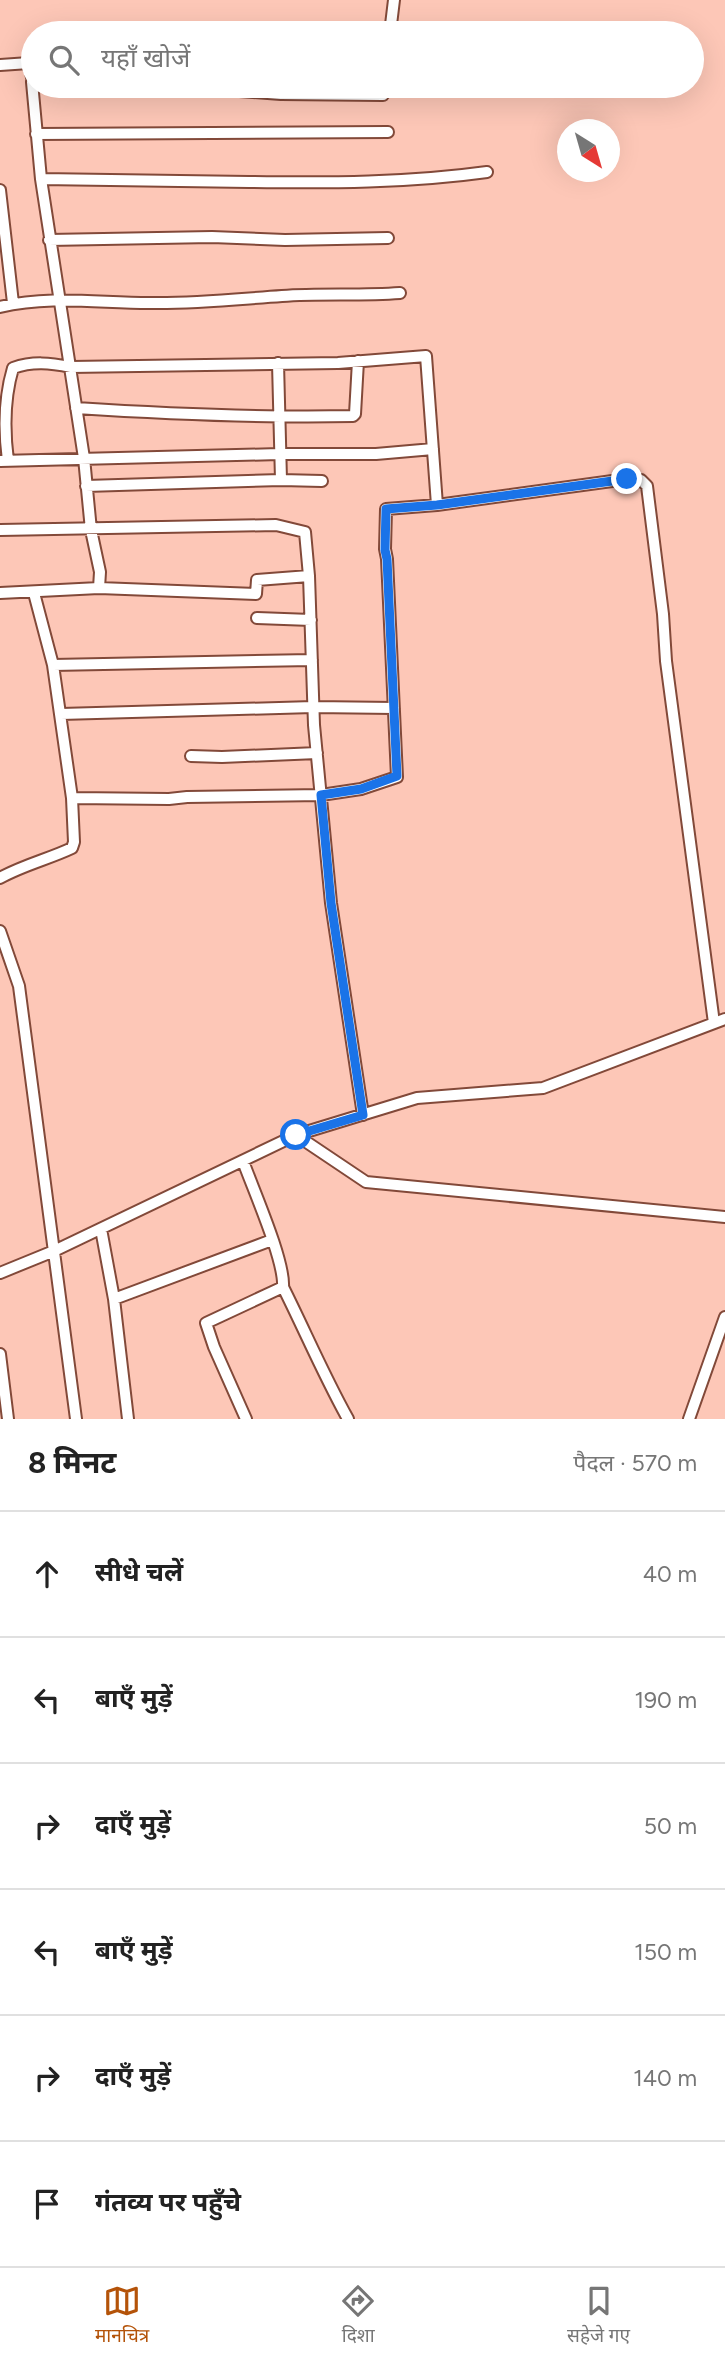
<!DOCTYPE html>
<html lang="hi">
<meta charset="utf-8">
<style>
:root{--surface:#fff;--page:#f2f2f2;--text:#222;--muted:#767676;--line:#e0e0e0;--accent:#b45309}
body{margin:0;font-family:Figtree,"Noto Sans Devanagari",sans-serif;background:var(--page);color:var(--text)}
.compass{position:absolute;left:557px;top:119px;width:63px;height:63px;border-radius:50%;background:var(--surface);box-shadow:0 7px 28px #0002;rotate:143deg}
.stop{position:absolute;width:21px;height:21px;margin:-16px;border:5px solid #1a73e8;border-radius:50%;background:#fff}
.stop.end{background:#1a73e8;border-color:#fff;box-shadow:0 2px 7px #0008}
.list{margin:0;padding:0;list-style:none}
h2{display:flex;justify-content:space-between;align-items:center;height:91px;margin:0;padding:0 28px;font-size:30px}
h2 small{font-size:23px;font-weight:400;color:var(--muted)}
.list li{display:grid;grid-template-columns:46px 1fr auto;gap:21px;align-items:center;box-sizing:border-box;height:126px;padding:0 28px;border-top:2px solid var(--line)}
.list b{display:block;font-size:26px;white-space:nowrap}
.list em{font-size:23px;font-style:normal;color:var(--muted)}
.icon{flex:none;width:38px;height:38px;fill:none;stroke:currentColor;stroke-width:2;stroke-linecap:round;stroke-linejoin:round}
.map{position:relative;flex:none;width:725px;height:1419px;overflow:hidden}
.search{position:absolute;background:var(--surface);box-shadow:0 7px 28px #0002;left:21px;right:21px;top:21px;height:77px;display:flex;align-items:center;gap:18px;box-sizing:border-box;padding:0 24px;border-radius:38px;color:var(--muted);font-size:26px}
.sheet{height:847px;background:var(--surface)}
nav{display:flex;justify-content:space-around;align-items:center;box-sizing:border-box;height:98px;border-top:2px solid var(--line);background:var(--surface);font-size:19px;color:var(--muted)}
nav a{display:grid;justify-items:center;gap:4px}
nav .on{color:var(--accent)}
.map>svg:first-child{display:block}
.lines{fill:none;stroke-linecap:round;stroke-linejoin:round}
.minor-casing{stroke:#824939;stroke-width:14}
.minor{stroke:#fff;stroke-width:10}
.route{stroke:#1a73e8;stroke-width:9}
</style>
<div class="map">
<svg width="725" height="1419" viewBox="0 0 725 1419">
<rect width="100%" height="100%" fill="#fdc7b7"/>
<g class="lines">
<g class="minor-casing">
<path id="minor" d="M390 33 394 0
M0 65 29 63 33 82
M32 82 41 179 84 458 91 530 100 572 99 588
M171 86 281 94 383 95 384 86
M36 134 388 132
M41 179C110 180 179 181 249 182 329 183 408 183 487 172
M0 190 13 303
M49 240 212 237 285 240 388 238
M0 307C50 295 99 303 149 303 194 304 238 299 282 296 321 293 360 296 400 293
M278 363 281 480
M76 408C169 414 260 418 353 416L355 414 358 361
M0 461 279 454H376L433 449
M8 461C4 430 4 398 13 368 33 361 50 363 71 367L338 363 426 356 437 505
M86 486 281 480 322 481
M0 530 276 525 305 532 309 576
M0 593 99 588 256 594 257 580 309 576 314 725 331 903 363 1115
M257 618 311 620
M53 665 312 660
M61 714 313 707 394 708
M191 756 222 757 317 753
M72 798 169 799 187 797 321 795 361 789 397 777 387 559 385 549 386 509 437 505 627 479 641 480 647 486 663 614 666 661 714 1023
M0 878C23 865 49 859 72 848L74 842 72 798 53 665 34 593
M0 931 19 986 76 1419
M296 1135 366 1182 725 1217
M243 1161C253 1189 285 1261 283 1287 305 1331 324 1376 348 1419
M101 1229 114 1299 272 1240
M0 1273 54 1251 296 1135 417 1098 543 1088 725 1019
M114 1299 128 1419
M0 1354 8 1419
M246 1419 214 1347 206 1323 283 1287
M689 1419 725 1317"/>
</g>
<use href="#minor" class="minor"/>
</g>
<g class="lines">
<path class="route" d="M296 1135 363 1115 331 903 321 795 361 789 397 776 387 559 385 550 386 509 437 505 627 479"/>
</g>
</svg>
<svg class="compass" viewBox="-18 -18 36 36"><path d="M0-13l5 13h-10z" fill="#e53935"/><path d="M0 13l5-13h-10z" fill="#767676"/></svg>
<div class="stop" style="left:296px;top:1135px"></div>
<div class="stop end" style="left:627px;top:479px"></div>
<div class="search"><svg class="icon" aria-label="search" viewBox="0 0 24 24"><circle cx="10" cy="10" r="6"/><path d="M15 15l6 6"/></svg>यहाँ खोजें</div>
</div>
<section class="sheet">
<h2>8 मिनट<small>पैदल · 570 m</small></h2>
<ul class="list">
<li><svg class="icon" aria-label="ahead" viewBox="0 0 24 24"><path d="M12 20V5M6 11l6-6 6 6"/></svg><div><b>सीधे चलें</b></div><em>40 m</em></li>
<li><svg class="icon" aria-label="left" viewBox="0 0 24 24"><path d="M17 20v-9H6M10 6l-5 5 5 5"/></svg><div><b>बाएँ मुड़ें</b></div><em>190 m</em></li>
<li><svg class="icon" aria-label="right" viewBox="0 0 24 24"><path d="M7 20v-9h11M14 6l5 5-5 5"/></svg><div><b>दाएँ मुड़ें</b></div><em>50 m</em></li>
<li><svg class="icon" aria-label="left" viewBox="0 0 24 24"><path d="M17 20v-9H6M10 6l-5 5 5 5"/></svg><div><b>बाएँ मुड़ें</b></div><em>150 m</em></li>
<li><svg class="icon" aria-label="right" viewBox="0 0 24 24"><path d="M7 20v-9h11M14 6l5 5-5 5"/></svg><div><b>दाएँ मुड़ें</b></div><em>140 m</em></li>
<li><svg class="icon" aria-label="arrive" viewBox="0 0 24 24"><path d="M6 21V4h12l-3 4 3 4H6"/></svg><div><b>गंतव्य पर पहुँचे</b></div></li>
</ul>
</section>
<nav>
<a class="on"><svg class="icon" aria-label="map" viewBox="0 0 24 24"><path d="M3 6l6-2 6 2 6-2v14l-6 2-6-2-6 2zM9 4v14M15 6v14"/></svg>मानचित्र</a>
<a><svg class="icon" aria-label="directions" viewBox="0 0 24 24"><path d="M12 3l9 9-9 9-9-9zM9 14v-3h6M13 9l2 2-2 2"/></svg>दिशा</a>
<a><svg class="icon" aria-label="saved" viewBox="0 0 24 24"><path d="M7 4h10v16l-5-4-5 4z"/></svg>सहेजे गए</a>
</nav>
